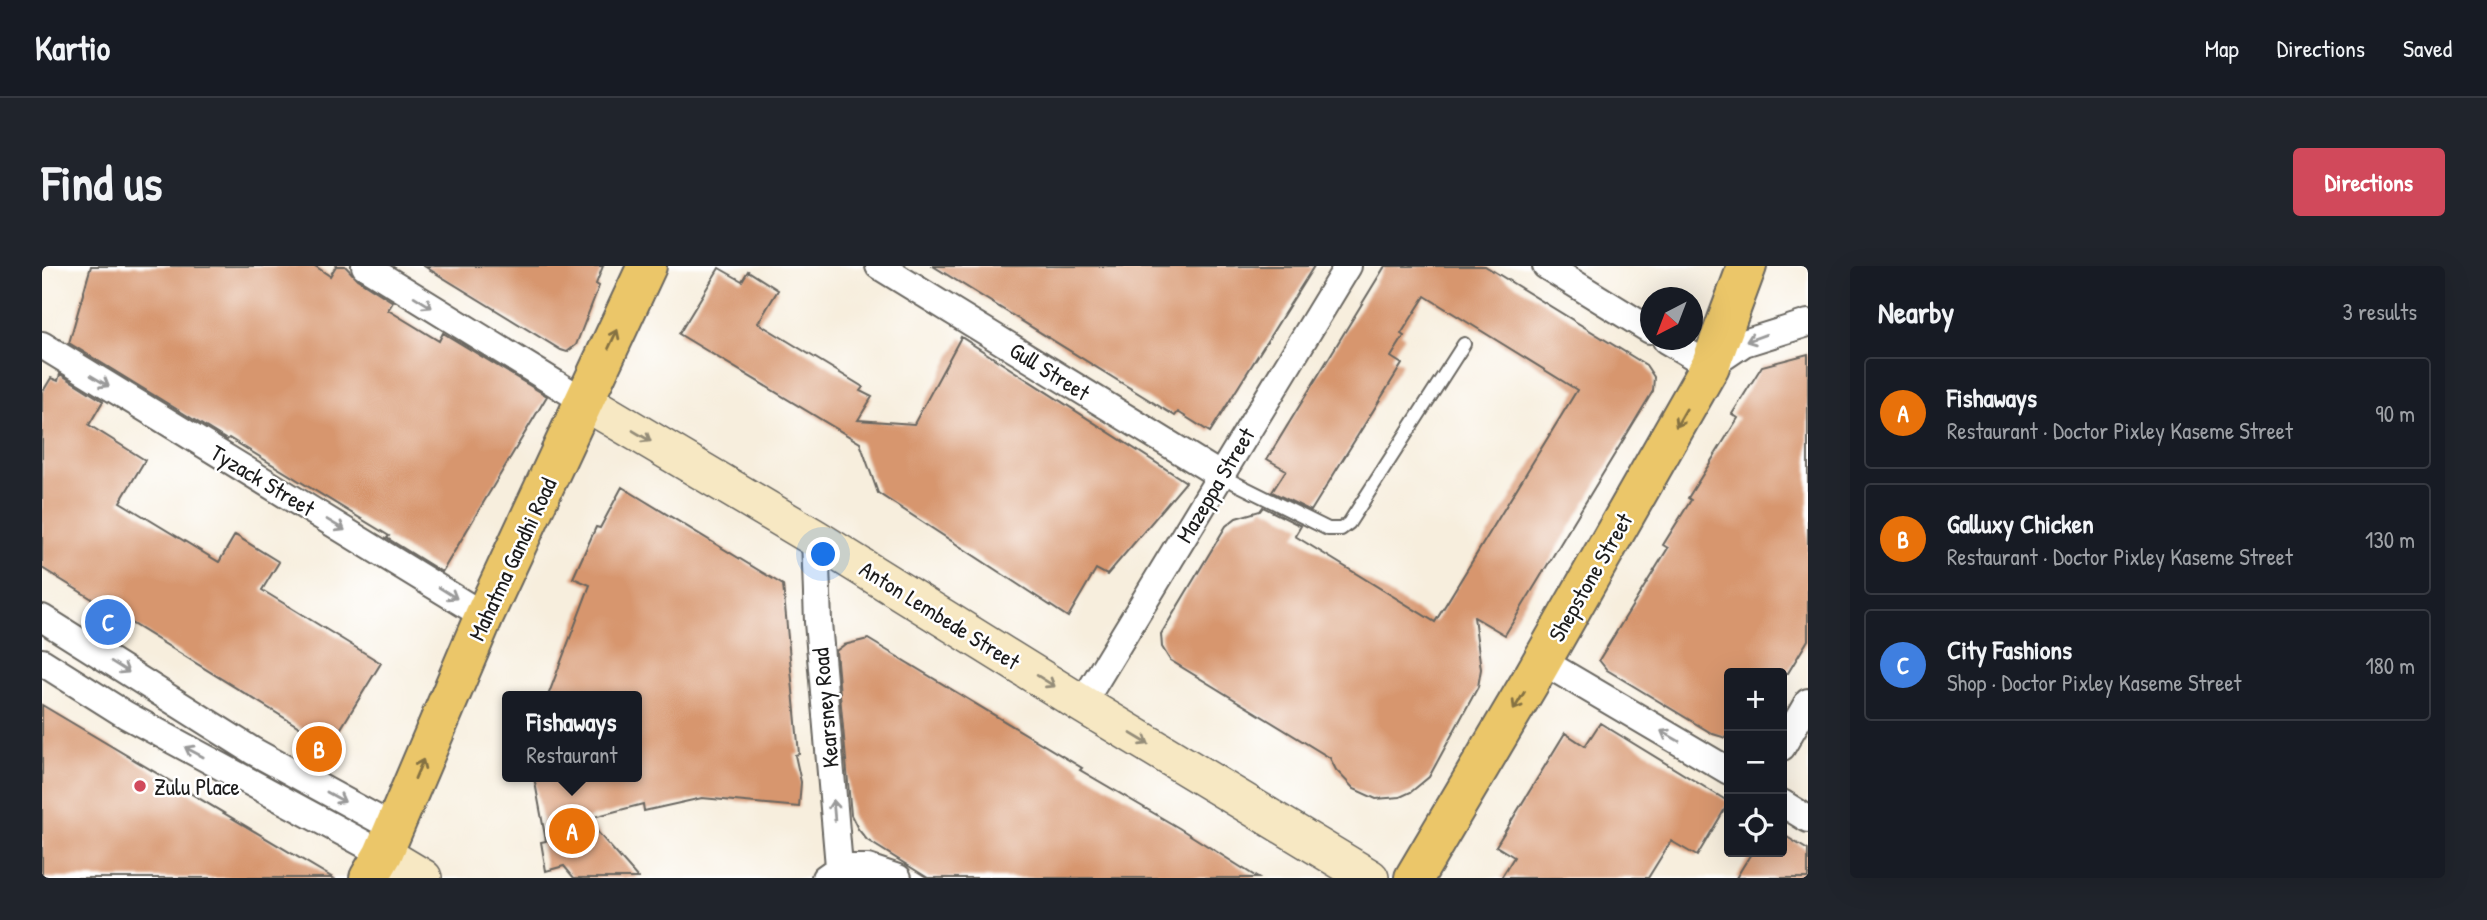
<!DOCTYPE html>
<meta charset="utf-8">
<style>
:root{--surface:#171b24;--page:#20242c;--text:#f1f3f6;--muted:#9ea1a6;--line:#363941;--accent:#d1495b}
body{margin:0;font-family:"Patrick Hand",sans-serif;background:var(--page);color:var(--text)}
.controls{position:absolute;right:21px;bottom:21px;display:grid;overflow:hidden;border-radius:7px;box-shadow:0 7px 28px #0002}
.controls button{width:63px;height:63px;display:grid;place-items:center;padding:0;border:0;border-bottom:2px solid var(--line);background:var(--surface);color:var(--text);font:35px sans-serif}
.compass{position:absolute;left:1598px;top:21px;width:63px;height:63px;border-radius:50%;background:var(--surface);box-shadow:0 7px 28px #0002;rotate:222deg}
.you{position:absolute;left:782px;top:289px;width:24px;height:24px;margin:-18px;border:5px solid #fff;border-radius:50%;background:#1a73e8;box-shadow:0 0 0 10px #1a73e833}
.badge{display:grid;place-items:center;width:46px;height:46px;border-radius:50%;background:var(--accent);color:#fff;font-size:23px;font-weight:700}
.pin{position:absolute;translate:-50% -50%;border:4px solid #fff;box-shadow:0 2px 7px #0006}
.popup{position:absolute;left:460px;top:425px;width:140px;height:91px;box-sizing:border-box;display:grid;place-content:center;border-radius:7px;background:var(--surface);filter:drop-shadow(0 2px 5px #0005);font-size:23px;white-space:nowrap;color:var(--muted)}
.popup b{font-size:26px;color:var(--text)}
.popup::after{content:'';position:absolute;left:50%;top:100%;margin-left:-14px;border:14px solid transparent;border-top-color:var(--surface)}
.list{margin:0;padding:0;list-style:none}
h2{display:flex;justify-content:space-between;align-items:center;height:91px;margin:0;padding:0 28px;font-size:30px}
h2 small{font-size:23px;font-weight:400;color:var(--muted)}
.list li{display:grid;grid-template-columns:46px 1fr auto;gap:21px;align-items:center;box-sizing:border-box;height:112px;margin:0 14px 14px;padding:0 14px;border:2px solid var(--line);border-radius:7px}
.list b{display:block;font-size:26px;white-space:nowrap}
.list p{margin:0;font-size:23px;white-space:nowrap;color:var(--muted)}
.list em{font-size:23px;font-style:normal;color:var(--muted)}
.icon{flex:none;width:38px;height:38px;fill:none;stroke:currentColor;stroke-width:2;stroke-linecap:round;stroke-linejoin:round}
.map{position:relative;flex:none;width:1766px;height:612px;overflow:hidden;border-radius:7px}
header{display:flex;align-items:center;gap:42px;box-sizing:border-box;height:98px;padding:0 35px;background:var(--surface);border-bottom:2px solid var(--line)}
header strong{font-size:33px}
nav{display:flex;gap:38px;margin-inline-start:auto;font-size:24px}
.intro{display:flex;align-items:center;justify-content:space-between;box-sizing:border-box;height:168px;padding:0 42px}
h1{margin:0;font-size:49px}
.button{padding:18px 32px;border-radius:7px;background:var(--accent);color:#fff;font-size:24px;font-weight:700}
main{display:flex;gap:42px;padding:0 42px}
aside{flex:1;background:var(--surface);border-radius:7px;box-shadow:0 7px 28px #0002}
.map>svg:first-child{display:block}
.building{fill:#d7966e}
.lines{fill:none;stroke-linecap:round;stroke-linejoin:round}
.lane-casing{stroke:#696660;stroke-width:16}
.street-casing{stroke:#696660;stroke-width:30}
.secondary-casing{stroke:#696660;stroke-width:40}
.primary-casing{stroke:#696660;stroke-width:42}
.lane{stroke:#fff;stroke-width:12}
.street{stroke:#fff;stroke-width:26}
.secondary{stroke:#f7e8c3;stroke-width:37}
.primary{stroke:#ebc669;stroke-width:38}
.oneway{stroke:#999}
.oneway2{stroke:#847142}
.oneway3{stroke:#948c78}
.poi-dot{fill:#d1495b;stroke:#fff;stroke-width:2.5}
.labels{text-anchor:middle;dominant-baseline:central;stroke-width:5;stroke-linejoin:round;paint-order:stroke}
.street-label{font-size:23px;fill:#1c1c1c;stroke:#fff}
.poi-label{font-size:23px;fill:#1c1c1c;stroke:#fff;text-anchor:start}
</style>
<header>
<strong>Kartio</strong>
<nav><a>Map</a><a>Directions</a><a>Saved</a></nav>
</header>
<div class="intro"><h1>Find us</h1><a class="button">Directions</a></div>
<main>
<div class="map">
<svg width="1766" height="612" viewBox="0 0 1766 612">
<rect width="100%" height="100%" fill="#fff"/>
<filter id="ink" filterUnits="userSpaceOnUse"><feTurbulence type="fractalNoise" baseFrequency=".0143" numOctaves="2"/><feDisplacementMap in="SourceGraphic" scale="14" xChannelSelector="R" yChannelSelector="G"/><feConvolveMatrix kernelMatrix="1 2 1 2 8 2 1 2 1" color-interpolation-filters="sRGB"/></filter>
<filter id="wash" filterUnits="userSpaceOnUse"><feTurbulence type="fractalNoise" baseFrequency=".00686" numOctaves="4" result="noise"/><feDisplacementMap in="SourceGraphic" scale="28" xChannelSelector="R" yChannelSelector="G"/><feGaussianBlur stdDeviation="1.57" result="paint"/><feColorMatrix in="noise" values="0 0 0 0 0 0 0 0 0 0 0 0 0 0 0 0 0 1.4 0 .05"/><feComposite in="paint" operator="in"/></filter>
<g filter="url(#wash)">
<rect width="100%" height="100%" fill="#f7eedd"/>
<g id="blocks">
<path class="building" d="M49 0H273L288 10 294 0H303L315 13 351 36 346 44 397 75 401 67 505 130 400 306 345 272 347 270 187 172 185 174 27 77Z
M382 0H561L554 18 557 20 534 79 525 86 519 84Z
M891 0H1272L1168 166 1136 146 1133 150Z
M1343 0H1443L1604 99 1612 111 1611 125 1463 369 1432 351 1439 403 1436 421 1387 511 1369 526 1358 531 1334 533 1312 523 1294 504 1288 492 1128 394 1120 381 1119 368 1184 260 1194 252 1218 245 1221 241 1259 260 1253 270 1393 356 1535 124 1383 30 1359 68 1362 70 1349 91 1360 98 1269 245 1230 226 1244 204 1225 193Z
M677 2 700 15 706 5 736 24 716 57 821 121 818 125 830 131 816 154 872 158 919 71 1144 216 1065 309 1054 303 1026 351 836 227 818 177 637 68Z
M1766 88V374L1746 407H1687V473L1671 468 1565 404 1557 394 1626 282 1621 279 1649 234 1646 232 1696 152 1690 148 1720 100Z
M18 108 61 135 47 159 103 194 78 236 177 296 193 269 237 296 220 324 339 397 288 480 0 302V127L9 112 16 115Z
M580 221 741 319 757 488 753 489 759 516 757 541 660 532 602 545 601 538 544 553 596 612H532L522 600 504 605 499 576 504 575 492 511H595V430H506L548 319 531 312 554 261 558 262Z
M826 373 1040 502 1038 504 1137 562 1216 612H886L825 574 816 563 809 549 794 385 802 379Z
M0 439 291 612H0Z
M1558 457 1687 536 1655 590 1629 575 1606 612H1459L1472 591 1454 580 1523 467 1543 480Z
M1740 568 1766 584V612H1694L1710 586H1740Z"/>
</g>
</g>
<g filter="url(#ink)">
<use href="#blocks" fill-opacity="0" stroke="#696660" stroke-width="2"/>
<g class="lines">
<g class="lane-casing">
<path id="lane" d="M1179 210 1286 263H1299L1307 257 1422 78"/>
</g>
<g class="street-casing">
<path id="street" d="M323 0 542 135
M837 0 1179 210
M1504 0 1608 64
M1624 74 1668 100 1702 77 1766 57
M0 79 442 350
M773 272 776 356 798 612
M0 352 211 485 352 562
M1500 395 1687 505
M0 396 84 449 341 588
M1040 438 1306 0
M1740 481 1766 436
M1740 537 1766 553
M783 612 797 602H826L856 612"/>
</g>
<g class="secondary-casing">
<path id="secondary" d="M542 135 773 272 1040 438 1328 612
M341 588 381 612"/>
</g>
<g class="primary-casing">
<path id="primary" d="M327 612 341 588 442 350 605 0
M1372 612 1492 409 1668 100 1705 0"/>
</g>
<use href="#lane" class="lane"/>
<use href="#street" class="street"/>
<use href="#secondary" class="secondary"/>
<use href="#primary" class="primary"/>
</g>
<defs><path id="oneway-shaft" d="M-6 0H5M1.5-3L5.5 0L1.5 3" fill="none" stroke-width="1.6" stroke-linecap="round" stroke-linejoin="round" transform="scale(1.75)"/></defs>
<g class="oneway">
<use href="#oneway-shaft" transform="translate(381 36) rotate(32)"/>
<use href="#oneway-shaft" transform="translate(1714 72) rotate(160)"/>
<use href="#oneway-shaft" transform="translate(58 115) rotate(31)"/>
<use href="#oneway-shaft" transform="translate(294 259) rotate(31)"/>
<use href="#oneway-shaft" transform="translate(406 327) rotate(32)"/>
<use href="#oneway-shaft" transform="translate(78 401) rotate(32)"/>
<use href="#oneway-shaft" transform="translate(1628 470) rotate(-150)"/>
<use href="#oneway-shaft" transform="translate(152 486) rotate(-152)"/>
<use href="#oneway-shaft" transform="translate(294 531) rotate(29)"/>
<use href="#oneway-shaft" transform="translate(792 544) rotate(-95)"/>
</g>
<g class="oneway2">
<use href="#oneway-shaft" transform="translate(571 73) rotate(-65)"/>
<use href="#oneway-shaft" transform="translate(1639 152) rotate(120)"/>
<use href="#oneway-shaft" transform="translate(1477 435) rotate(121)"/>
<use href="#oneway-shaft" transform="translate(377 503) rotate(-67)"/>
</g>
<g class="oneway3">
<use href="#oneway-shaft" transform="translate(600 170) rotate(31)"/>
<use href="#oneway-shaft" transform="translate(1004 415) rotate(32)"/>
<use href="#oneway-shaft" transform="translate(1098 473) rotate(31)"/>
</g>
</g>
<circle class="poi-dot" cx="98" cy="520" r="7"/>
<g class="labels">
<g class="street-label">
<text transform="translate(1008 105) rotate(32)">Gull Street</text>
<text transform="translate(221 214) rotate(31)">Tyzack Street</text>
<text transform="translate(1173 219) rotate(-59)">Mazeppa Street</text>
<text transform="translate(470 293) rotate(-65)">Mahatma Gandhi Road</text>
<text transform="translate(1548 311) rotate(-60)">Shepstone Street</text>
<text transform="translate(898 349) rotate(32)">Anton Lembede Street</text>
<text transform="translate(783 442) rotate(-95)">Kearsney Road</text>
</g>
<g class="poi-label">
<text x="112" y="520">Zulu Place</text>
</g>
</g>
</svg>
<div class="controls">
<button>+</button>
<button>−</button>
<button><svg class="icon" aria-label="locate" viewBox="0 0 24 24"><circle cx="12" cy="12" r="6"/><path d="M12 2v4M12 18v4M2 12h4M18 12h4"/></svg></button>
</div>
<svg class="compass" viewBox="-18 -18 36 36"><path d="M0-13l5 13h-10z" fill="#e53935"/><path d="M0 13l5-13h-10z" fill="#9ea1a6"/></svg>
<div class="you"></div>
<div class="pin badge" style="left:530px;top:565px;background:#e8710a">A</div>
<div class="popup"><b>Fishaways</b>Restaurant</div>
<div class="pin badge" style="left:277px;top:483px;background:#e8710a">B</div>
<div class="pin badge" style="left:66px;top:356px;background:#3f7fe0">C</div>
</div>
<aside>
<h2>Nearby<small>3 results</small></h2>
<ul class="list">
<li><span class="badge" style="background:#e8710a">A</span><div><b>Fishaways</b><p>Restaurant · Doctor Pixley Kaseme Street</p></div><em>90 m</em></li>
<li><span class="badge" style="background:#e8710a">B</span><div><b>Galluxy Chicken</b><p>Restaurant · Doctor Pixley Kaseme Street</p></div><em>130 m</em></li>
<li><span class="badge" style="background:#3f7fe0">C</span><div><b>City Fashions</b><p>Shop · Doctor Pixley Kaseme Street</p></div><em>180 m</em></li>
</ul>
</aside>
</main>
